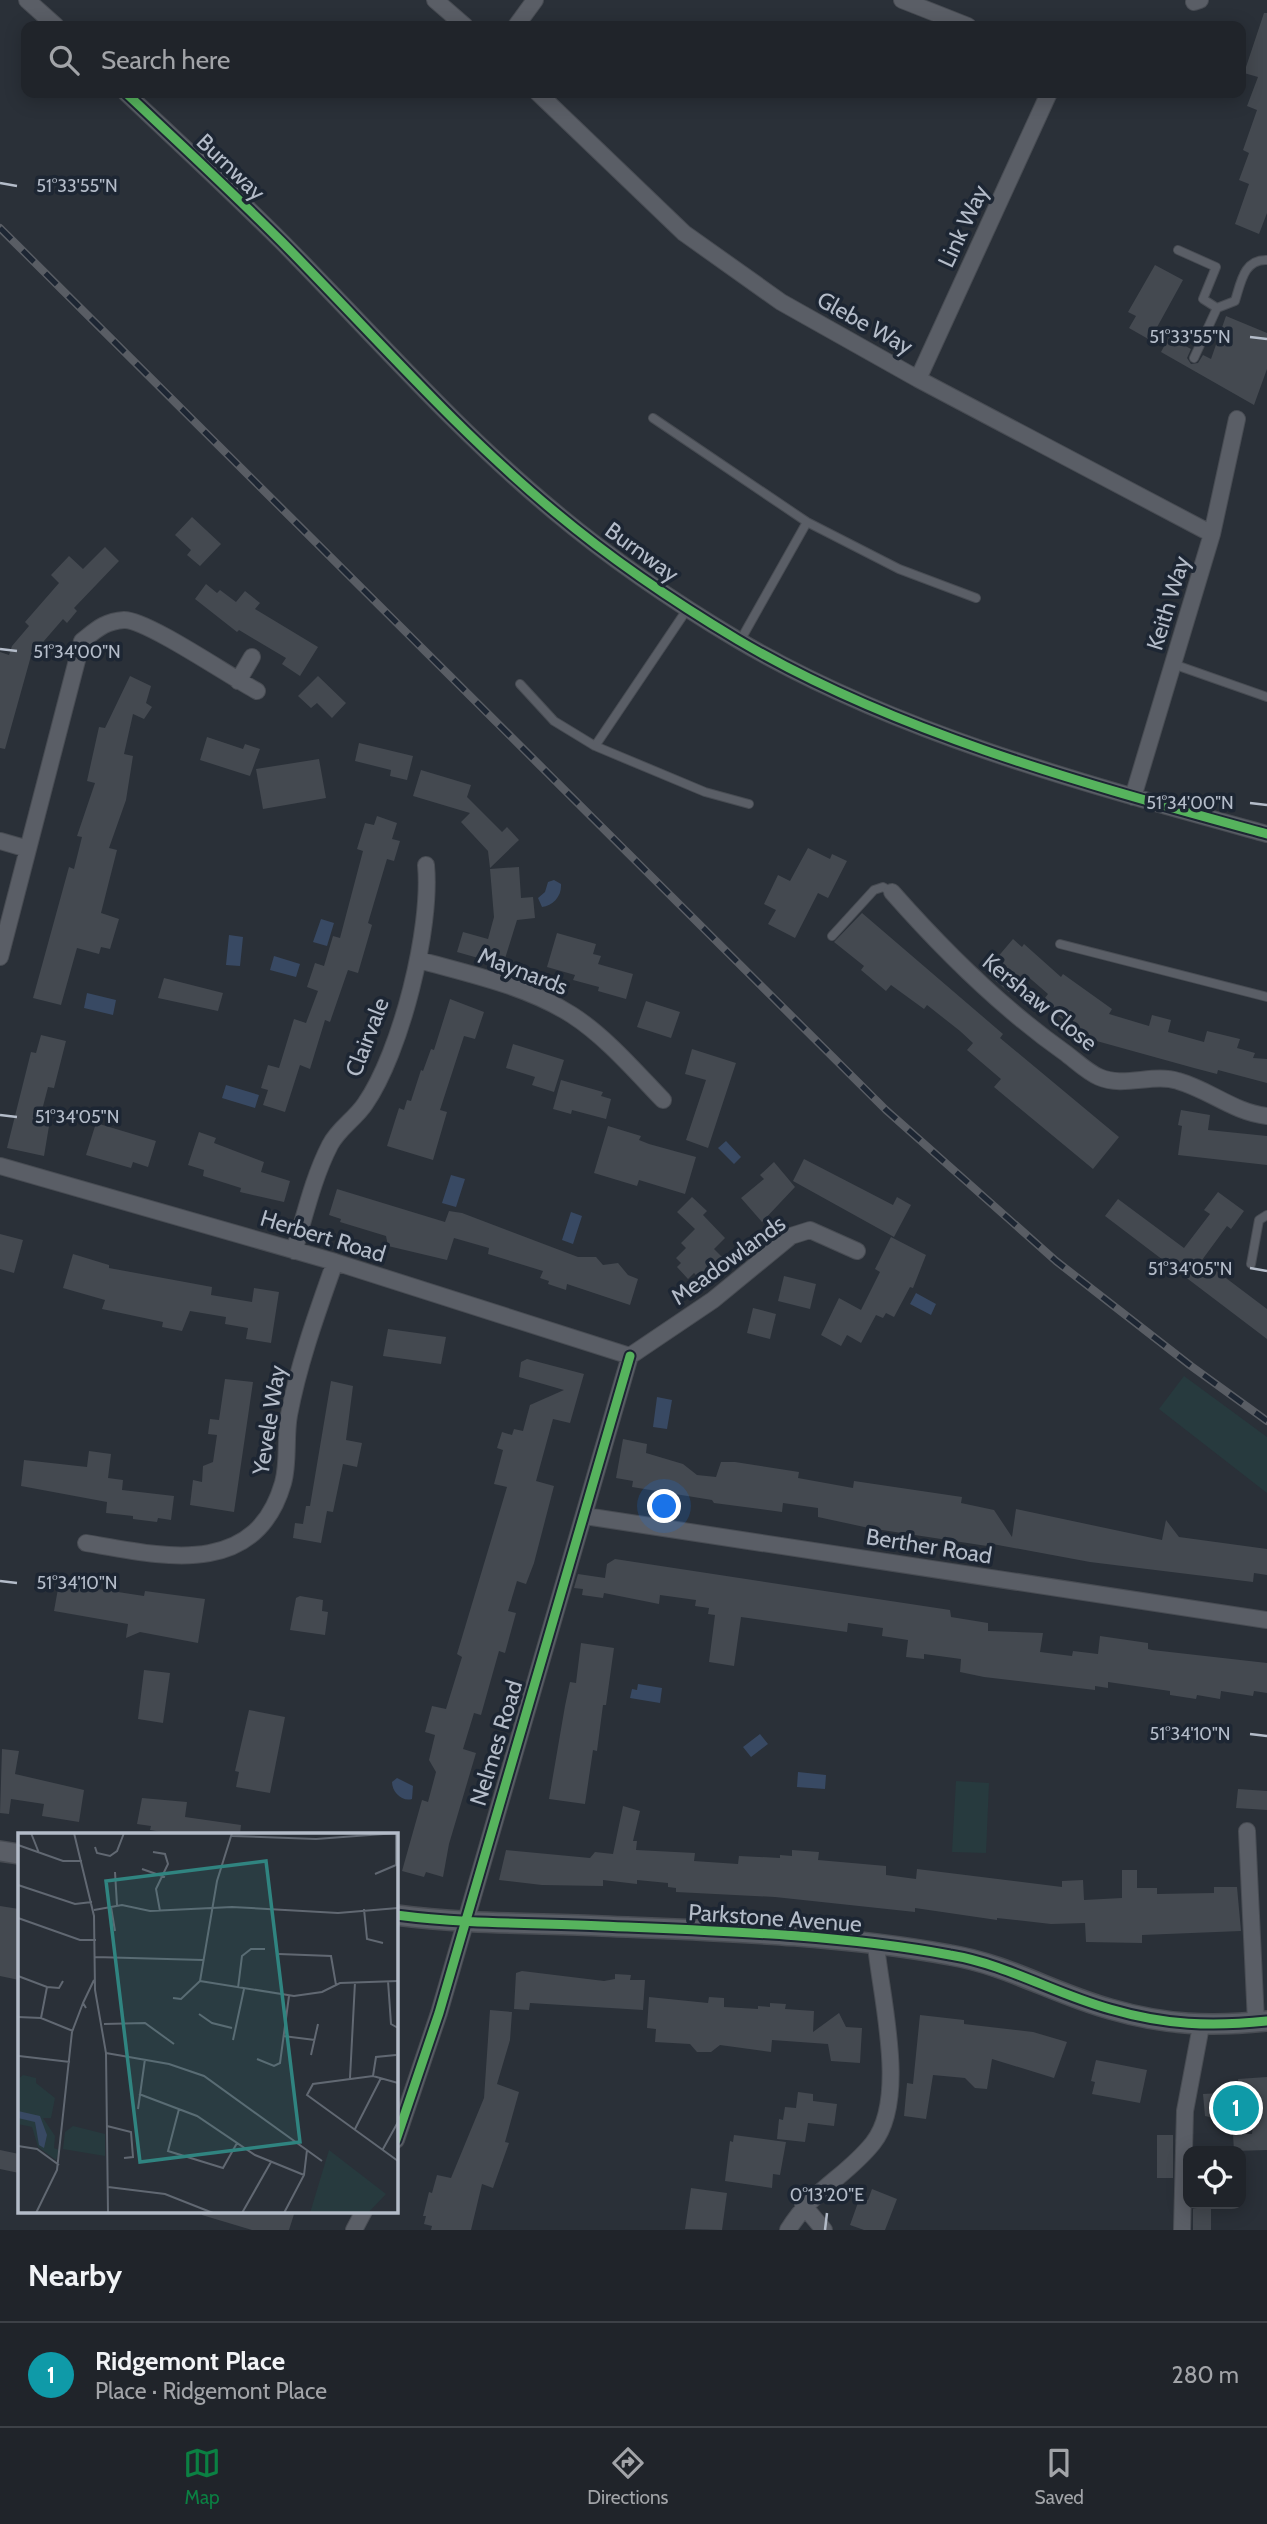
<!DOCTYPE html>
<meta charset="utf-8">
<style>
:root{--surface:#20242a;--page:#282c32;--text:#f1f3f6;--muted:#a2a4a8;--line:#3d4147;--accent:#0b8043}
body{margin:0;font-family:Cabin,sans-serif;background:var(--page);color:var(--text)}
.controls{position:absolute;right:21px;bottom:21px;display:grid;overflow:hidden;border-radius:14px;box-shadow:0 4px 18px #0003}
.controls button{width:63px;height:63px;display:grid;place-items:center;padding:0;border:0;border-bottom:2px solid var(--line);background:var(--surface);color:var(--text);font:35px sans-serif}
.you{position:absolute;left:665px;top:1507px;width:24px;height:24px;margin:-18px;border:5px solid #fff;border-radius:50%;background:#1a73e8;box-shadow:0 0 0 10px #1a73e833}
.badge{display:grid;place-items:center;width:46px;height:46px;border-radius:50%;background:var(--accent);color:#fff;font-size:23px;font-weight:700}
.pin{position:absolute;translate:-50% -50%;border:4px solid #fff;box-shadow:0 2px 7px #0006}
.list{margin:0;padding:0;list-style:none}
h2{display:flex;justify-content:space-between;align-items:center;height:91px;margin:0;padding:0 28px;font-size:30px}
h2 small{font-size:23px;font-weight:400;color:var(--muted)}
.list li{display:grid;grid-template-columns:46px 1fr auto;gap:21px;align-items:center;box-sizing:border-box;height:105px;padding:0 28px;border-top:2px solid var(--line)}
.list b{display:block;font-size:26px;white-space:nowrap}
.list p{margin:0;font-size:23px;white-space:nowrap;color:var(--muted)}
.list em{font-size:23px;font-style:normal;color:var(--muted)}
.icon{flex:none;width:38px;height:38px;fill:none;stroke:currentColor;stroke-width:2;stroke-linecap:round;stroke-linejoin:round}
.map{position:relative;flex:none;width:1267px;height:2230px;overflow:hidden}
.search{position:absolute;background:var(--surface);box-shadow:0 4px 18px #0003;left:21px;right:21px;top:21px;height:77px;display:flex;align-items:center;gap:18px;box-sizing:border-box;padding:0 24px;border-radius:14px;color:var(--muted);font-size:26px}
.sheet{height:196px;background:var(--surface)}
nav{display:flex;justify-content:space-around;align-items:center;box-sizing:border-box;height:98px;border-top:2px solid var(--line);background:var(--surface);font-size:19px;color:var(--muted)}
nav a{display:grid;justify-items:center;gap:4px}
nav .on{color:var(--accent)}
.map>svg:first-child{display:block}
.green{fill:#273a3e}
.water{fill:#384963}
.building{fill:#444950}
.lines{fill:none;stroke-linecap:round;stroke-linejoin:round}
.service-casing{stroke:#484c53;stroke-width:10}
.minor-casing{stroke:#484c53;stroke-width:18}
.tertiary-casing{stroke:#484c53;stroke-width:22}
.service{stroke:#5a5e66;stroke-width:8}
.minor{stroke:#5a5e66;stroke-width:16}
.tertiary{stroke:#5a5e66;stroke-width:19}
.rail-casing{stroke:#595d64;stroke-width:8}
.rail{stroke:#1d2633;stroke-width:5;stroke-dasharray:16;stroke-linecap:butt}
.cycleway-casing{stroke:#1d2633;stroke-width:13}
.cycleway{stroke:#56b35d;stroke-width:9}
.ticks{fill:none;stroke:#b4bcc9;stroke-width:2.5}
.labels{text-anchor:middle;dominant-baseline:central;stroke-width:7;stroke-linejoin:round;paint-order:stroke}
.street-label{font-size:23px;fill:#b4bcc9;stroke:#1d2633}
.inset-road{fill:none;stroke:#616872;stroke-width:2}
.view{fill:#308480;fill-opacity:0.15;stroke:#308480;stroke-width:3.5}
.inset-edge{fill:none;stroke:#b4bcc9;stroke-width:3.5}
.ticks-label{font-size:18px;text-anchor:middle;fill:#b4bcc9;stroke:#1d2633;stroke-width:7;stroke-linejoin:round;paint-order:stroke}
</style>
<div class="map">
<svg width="1267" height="2230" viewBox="0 0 1267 2230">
<rect width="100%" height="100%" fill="#2a3038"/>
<path class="green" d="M1184 1376 1267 1437V1493L1159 1409Z
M956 1781 989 1783 986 1853 952 1852Z"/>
<path class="water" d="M554 880 561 884C562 896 553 906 542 907L538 898 545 892 548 882Z
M321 919 334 923 327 946 313 942Z
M229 935 243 937 240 966 226 965Z
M274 956 300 964 296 977 270 970Z
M87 993 116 1000 113 1015 84 1008Z
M226 1085 259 1095 255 1108 222 1098Z
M726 1141 741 1157 734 1164 718 1148Z
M451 1175 465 1179 456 1207 442 1203Z
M571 1212 582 1216 573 1244 562 1240Z
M916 1293 936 1304 931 1315 910 1304Z
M657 1397 672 1400 667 1429 653 1427Z
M638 1684 662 1688 660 1703 630 1698 632 1689 637 1690Z
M760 1734 768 1744 751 1757 743 1747Z
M798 1772 826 1775 825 1789 797 1787Z
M397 1778 413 1786 412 1799C402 1802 392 1792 392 1782Z"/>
<path class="building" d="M1264 13H1267V213L1259 234 1235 224 1249 184 1239 180 1249 153 1243 150 1257 110 1247 106 1258 77 1244 73Z
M1155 265 1183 280 1150 340 1129 328 1136 316 1128 312Z
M1226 316 1267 333V369L1254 405 1161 352 1169 337 1191 349 1187 358 1191 364 1198 363 1203 355 1211 359Z
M192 517 221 544 200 566 187 555 191 550 175 535Z
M105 547 119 561 74 608 77 611 67 623 63 619 31 656 5 749 0 748V652L9 655 12 646 29 626 25 622 59 583 51 575 69 556 83 569Z
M206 584 217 593 220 590 236 602 245 591 260 603 255 609 318 647 300 676 282 664 286 658 239 630 237 632 195 599Z
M130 676 151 686 146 703 152 707 144 719 133 714 124 754 133 756 126 800 109 848 117 850 101 913 119 919 110 949 101 947 99 954 77 948 61 1005 33 998 69 867 74 869 82 837 77 836 95 783 87 781 99 727 105 728Z
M318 676 346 703 332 718 317 703 311 708 298 696Z
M207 737 243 749 245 744 260 749 250 776 200 760Z
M359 743 413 756 407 780 390 776 391 770 355 761Z
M319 759 326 798 263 809 256 769Z
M421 770 471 785 467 797 502 832 507 827 519 840 490 868 488 851 461 822 470 813 413 796Z
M377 816 397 823 392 839 400 841 394 861 387 859 368 923 372 925 358 973 348 970 330 1022 325 1020 310 1069 300 1065 285 1112 263 1105 268 1090 261 1088 268 1065 279 1068 294 1019 306 1023 318 991 307 987 315 963 324 966 333 936 340 938 363 851 357 849 365 823 374 825Z
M808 848 830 859 832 854 847 861 828 898 818 893 795 938 768 924 776 910 764 904 778 875 790 881Z
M519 867 521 898 533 897 535 918 517 920 503 965 457 952 463 932 488 939 494 917 490 869Z
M862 913 1003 1034 1000 1038 1119 1137 1093 1169 994 1087 1001 1079 967 1050 973 1043 960 1031 927 1005 924 1009 891 985 886 991 861 970 864 966 834 942Z
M557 933 596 944 593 954 601 956 598 964 633 974 626 999 598 991 599 987 573 980 575 975 547 967Z
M1013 939 1022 947 1024 944 1061 977 1063 974 1112 1009 1109 1014 1149 1026 1152 1015 1171 1020 1168 1032 1204 1042 1207 1031 1240 1039 1237 1048 1255 1053 1253 1058 1267 1059V1083L1218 1070 1217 1074 1194 1068 1093 1040 1091 1043 1068 1030 1070 1025 1041 1003 1048 994 1025 974 1009 992 985 972Z
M164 978 223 993 218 1011 158 998Z
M450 999 484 1012 475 1039 464 1036 440 1110 447 1112 433 1160 387 1146 399 1108 404 1110 407 1100 411 1101 421 1070 423 1071 431 1049 434 1050Z
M646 1001 680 1012 671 1038 637 1027Z
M41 1035 66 1041 54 1088 48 1087 40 1118 50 1120 44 1156 7 1148 31 1052 36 1053Z
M513 1044 564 1060 554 1092 532 1085 535 1077 506 1068Z
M692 1049 736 1063 708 1148 686 1140 706 1080 685 1074Z
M561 1080 603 1092 601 1096 611 1099 606 1119 572 1110 571 1114 553 1109Z
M1181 1110 1210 1115 1208 1130 1267 1136V1165L1178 1155 1182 1126 1178 1125Z
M96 1123 156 1141 148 1167 133 1162 131 1168 86 1155Z
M608 1126 641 1136 639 1140 649 1144 696 1157 685 1194 639 1180 637 1186 594 1173Z
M199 1132 216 1138 214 1143 264 1162 261 1172 290 1181 284 1202 240 1192 241 1188 203 1176 204 1170 188 1165Z
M804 1159 893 1205 897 1197 911 1205 894 1237 793 1181Z
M774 1162 795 1187 762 1222 741 1198 764 1179 760 1175Z
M337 1189 445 1222 449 1211 462 1213 578 1257H596L603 1265 618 1263 628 1275 638 1279 630 1305 567 1284 566 1290 548 1284 549 1281 540 1278 543 1271 488 1254 489 1248 454 1238 447 1260 388 1246 386 1236 340 1222 341 1219 329 1215Z
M1218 1192 1244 1211 1231 1229 1227 1226 1202 1260 1267 1309V1339L1105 1216 1118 1199 1184 1248 1210 1214 1204 1210Z
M692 1197 707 1211 703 1215 725 1238 714 1249 730 1265 708 1287 694 1273 688 1279 677 1267 681 1263 676 1258 686 1248 681 1243 695 1229 677 1212Z
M0 1234 23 1240 14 1273 0 1269Z
M891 1237 926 1255 913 1288 910 1287 894 1317 886 1313 883 1318 876 1315 861 1343 847 1335 841 1346 821 1335 839 1298 861 1310 880 1272 875 1269Z
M73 1254 109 1265V1268L212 1287 211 1295 252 1302 254 1288 279 1292 271 1343 246 1339 248 1328 225 1324 226 1317 190 1311 182 1331 162 1327 163 1322 102 1309 105 1300 63 1288Z
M784 1276 816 1284 810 1309 778 1301Z
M753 1308 776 1314 770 1339 747 1333Z
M388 1329 446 1337 441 1364 383 1356Z
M527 1359 584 1374 570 1423 553 1419 536 1481 554 1486 534 1563 526 1584 517 1581 508 1611 516 1613 505 1653 499 1651 481 1715 474 1713 463 1749 476 1753 449 1844 443 1877 426 1872 424 1877 402 1871 422 1800 428 1802 436 1772 429 1760 435 1735 425 1732 432 1706 446 1709 462 1657 457 1654 507 1487 494 1484 503 1450 497 1448 502 1432 512 1435 514 1429 523 1431 530 1405 564 1390 519 1377 521 1362Z
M225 1379 253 1382 234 1512 190 1505 193 1480 202 1482 203 1466 213 1462 217 1435 208 1434 210 1419 219 1420Z
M331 1381 353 1386 346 1440 362 1443 357 1467 343 1464 333 1512 327 1511 321 1543 293 1538 295 1523 303 1524 306 1506H310Z
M623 1439 647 1444 646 1453 683 1464 697 1475 716 1477 721 1462H735L799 1472 798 1478 853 1488 854 1481 962 1497 961 1503 994 1510 1012 1537 1016 1509 1162 1540 1166 1520 1179 1537 1267 1549V1575L1254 1573 1253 1582 1090 1562 987 1543V1546L869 1528 818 1517V1508L783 1503 782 1512 714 1503 712 1500 632 1487 633 1481 616 1478Z
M89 1451 111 1454 108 1478 123 1480 122 1490 174 1496 171 1520 158 1518 157 1522 133 1519V1516L106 1513 107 1502 21 1486 24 1460 87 1467Z
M615 1559 950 1610 951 1617 988 1623V1631L1043 1633 1040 1652 1072 1656 1073 1651 1098 1654 1100 1636 1148 1643V1649L1152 1650 1267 1663V1693L1254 1691 1253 1696 1221 1691 1220 1699 1197 1695 1196 1699 1170 1695V1691L1108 1682V1688L1095 1686V1690L984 1677 960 1672 961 1659 924 1654V1659L906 1657 908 1640 882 1636 883 1628 848 1623 847 1632 741 1617 734 1666 709 1662 715 1615 708 1614 709 1608 695 1606 696 1600 660 1595 659 1604 604 1593 603 1598 582 1595 583 1589 574 1588 578 1574 605 1578 607 1564Z
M59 1583 144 1596 145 1591 205 1599 198 1643 140 1632 126 1638 128 1624 54 1611Z
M300 1596 323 1600 322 1611 328 1612 325 1635 290 1630 296 1598Z
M581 1643 614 1648 606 1705H603L597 1751 593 1750 585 1804 549 1799 565 1706 570 1682 576 1683Z
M144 1670 170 1673 163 1723 138 1719Z
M249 1710 285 1717 270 1793 236 1787 239 1772 235 1771Z
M2 1749 19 1751 15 1774 84 1790 79 1822 42 1816 44 1804 11 1799 9 1814 0 1813Z
M1238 1789 1267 1791V1810L1236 1808Z
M142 1798 187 1802 185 1817 241 1825 240 1834H173L150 1830 151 1826 137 1824Z
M623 1806 640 1811 633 1841H637L636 1850 695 1853 694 1861 738 1864 739 1856 780 1858V1855L792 1856V1850L819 1852 818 1860 886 1866V1875L916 1879 917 1869 1062 1887V1881L1083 1880 1084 1900 1122 1898V1870H1137V1888H1157V1894L1214 1893V1887H1237L1241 1931 1142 1935V1943L1086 1942 1085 1923 1051 1924 997 1918V1920L915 1908V1912L775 1897 676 1892V1888L668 1887V1883L637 1880V1884L603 1880V1886L542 1885 499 1880 506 1850 590 1858 595 1852 613 1854Z
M0 1906 19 1909V1980L0 1976Z
M522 1971 604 1981 615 1979V1974L631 1975 630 1980H645L643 2010 530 2003 529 2010 514 2009 516 1973Z
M649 1997 708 2003 709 1997 724 1998V2007L758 2009V2006L770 2007V2003L786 2004 785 2009 814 2011 813 2032 839 2013 846 2027 862 2028 860 2063 831 2061 828 2044 772 2040 771 2052 720 2045 711 2052H697L690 2044 655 2042 656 2029 647 2028Z
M490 2010 512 2012 510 2040 497 2084 519 2092 505 2142 509 2143 493 2188 482 2184 471 2230H431L432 2226 424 2224 426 2216H423L429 2192 432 2193 437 2175 451 2178 484 2098Z
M920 2015 964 2020V2024L1033 2032 1067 2042 1054 2078 992 2059 987 2089 975 2088 965 2078 933 2075 926 2119 904 2116 907 2083 913 2084Z
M1096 2060 1147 2070 1140 2103 1092 2094 1095 2082 1091 2081Z
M1267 2077V2150L1234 2151 1233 2134H1252L1253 2126 1205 2116 1203 2094 1239 2092 1238 2079Z
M798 2092 813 2094V2101L837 2104 834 2126 808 2123 805 2142 777 2139 779 2119 783 2120 785 2107 796 2108Z
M734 2135 786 2142 780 2175 773 2174 772 2188 725 2181 730 2141 733 2142Z
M1157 2135H1173V2178H1157Z
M0 2150 19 2154V2173L0 2169Z
M691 2188 727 2193 722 2230 685 2229Z
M872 2189 897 2199 885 2230H864L850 2225 860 2197 868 2200Z
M1211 2208V2230H1193V2209Z
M202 2211H295L289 2230H252L202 2215Z"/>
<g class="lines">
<g class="service-casing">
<path id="service" d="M1178 250 1216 267 1203 299 1217 308
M1194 358 1217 308 1235 301C1241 282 1244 259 1267 260
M653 418 807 522 899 569 976 598
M688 608 595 746 705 792 749 804
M740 641 807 522
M1173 664 1267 697
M520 684 554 721 595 746
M832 936 874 890 883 887 892 892
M1060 944 1267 997
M1251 1264 1259 1220 1267 1215"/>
</g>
<g class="minor-casing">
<path id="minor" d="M27 0 56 26
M435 0 465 26
M902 0 968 26
M1194 2 1200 0
M516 26 535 0
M126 93C178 142 231 191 282 242 372 333 456 430 555 512 610 558 676 603 738 640 897 734 1089 785 1267 834
M538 93 684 233 781 302 918 379 1212 534
M918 379 1049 93
M238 681 252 657
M1133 797 1212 534 1237 419
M0 841 28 849
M892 892C944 951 999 1006 1064 1052 1075 1060 1087 1072 1099 1077 1124 1088 1153 1073 1178 1081 1210 1090 1233 1112 1267 1116
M0 957 82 641C96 630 105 621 124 620 146 619 232 678 257 691
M419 960C469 974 527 986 572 1015 606 1037 635 1071 663 1100
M0 1166 335 1262 630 1356
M294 1251C305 1215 313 1178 330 1145 338 1129 355 1119 365 1104 401 1052 432 928 426 865
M630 1356 713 1300 791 1236 810 1230 857 1251
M585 1516 1267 1620
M86 1543C161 1556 255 1580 283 1483 289 1462 285 1437 289 1415 299 1362 317 1313 335 1262
M1247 1831 1256 2022
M396 2140 439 2013 630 1356
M803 2205 824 2230
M354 2230 364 2211
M788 2230C813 2189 846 2177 873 2143 908 2099 881 1998 876 1945
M1182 2230 1185 2111 1201 2026"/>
</g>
<g class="tertiary-casing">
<path id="tertiary" d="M0 1851 19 1854
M396 1915C464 1924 533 1923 602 1926 717 1931 836 1934 950 1955 1006 1964 1055 1994 1110 2009 1165 2025 1211 2027 1267 2021"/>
</g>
<use href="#service" class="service"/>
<use href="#minor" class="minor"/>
<use href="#tertiary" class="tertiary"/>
<g class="rail-casing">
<path id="rail" d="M0 228 886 1110 1056 1261 1191 1366 1267 1421"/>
</g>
<use href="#rail" class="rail"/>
<g class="cycleway-casing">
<path id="cycleway" d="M126 93C178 142 231 191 282 242 372 333 456 430 555 512 610 558 676 603 738 640 897 734 1089 785 1267 834
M396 1915C464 1924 533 1923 602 1926 717 1931 836 1934 950 1955 1006 1964 1055 1994 1110 2009 1165 2025 1211 2027 1267 2021
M396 2140 439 2013 630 1356"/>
</g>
<use href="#cycleway" class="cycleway"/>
</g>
<path class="ticks" d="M0 183 17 186M1250 337 1267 339M0 649 17 651M1250 803 1267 805M0 1115 17 1117M1250 1268 1267 1271M0 1581 17 1583M1250 1734 1267 1736M825 2230 827 2213"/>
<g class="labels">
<g class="street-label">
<text transform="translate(231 167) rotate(44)">Burnway</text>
<text transform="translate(963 226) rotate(-65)">Link Way</text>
<text transform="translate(865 323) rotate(29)">Glebe Way</text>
<text transform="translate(642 552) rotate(36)">Burnway</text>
<text transform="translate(1168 603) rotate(-73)">Keith Way</text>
<text transform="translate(523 971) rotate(21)">Maynards</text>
<text transform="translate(1040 1002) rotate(39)">Kershaw Close</text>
<text transform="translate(367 1037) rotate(-69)">Clairvale</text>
<text transform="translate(323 1236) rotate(17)">Herbert Road</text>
<text transform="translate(728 1260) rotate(-36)">Meadowlands</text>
<text transform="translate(269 1420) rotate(-81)">Yevele Way</text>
<text transform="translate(929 1546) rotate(9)">Berther Road</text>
<text transform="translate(496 1743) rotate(-73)">Nelmes Road</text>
<text transform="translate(775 1918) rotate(4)">Parkstone Avenue</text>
</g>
</g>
<g transform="translate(18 1833)">
<rect width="380" height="380" fill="#2a3038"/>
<path d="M5 242 18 245V250L37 265 33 285H25L37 303 36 315 41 317 38 327 20 314 14 294 0 291V246ZM55 293 87 301V323L45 316 47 299ZM311 317 368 361 350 380H292Z" fill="#273a3e"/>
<path d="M0 278 22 283 29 302 26 315 21 312 17 289 0 285Z" fill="#384963"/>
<path class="inset-road" d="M13 0 21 20M56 0 76 83 77 157 88 220 90 380M214 3 298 6 379 0M0 12 45 28H64M77 14 79 20 92 23 99 18 106 0M135 19 147 21 150 31 138 56 142 78M124 36 147 44M97 39 99 72M357 41 378 32V0M0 52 57 71 74 69M93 74 97 98M346 76 349 106 365 110M76 77 104 72 132 78 214 74 320 80 380 75M0 85 62 107H78M261 121 313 123 318 152M77 124 185 127M0 143 29 154 41 155 45 148M182 148 276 163 304 159 322 150 380 148M182 148 199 48 214 0M370 148 373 191 380 195M220 155 224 123 233 116H247M155 165 163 166 182 148M68 175 65 170 76 147M181 181 194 190 214 195M0 184 23 185 55 198M23 185 29 154M86 191 127 190 156 211M265 203 297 207M215 207 226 156M88 220 151 231 186 243 304 328M293 222 300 191M1 223 52 229M239 226 256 233 262 230 271 163M355 243 358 224 378 222M332 245 337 149M380 250 355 243 295 251 289 262 380 328M121 261 179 283 237 322 286 342M120 276 127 226M161 276 150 318 205 335 219 310M89 293 113 299 115 324 106 325M337 296 363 245M0 313 19 316 41 332M365 316 380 289M90 354 147 361 195 380M18 380 39 337 54 199 65 170M224 380 253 329M266 380 286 342 289 317"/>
<path class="view" d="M248 28 282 309 122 329 88 48Z"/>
<rect width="380" height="380" class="inset-edge"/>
</g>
<g class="ticks-label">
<text x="77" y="192">51°33'55"N</text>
<text x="1190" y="343">51°33'55"N</text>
<text x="77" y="658">51°34'00"N</text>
<text x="1190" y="809">51°34'00"N</text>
<text x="77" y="1123">51°34'05"N</text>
<text x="1190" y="1275">51°34'05"N</text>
<text x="77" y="1589">51°34'10"N</text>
<text x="1190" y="1740">51°34'10"N</text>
<text x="827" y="2201">0°13'20"E</text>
</g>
</svg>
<div class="controls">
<button><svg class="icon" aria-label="locate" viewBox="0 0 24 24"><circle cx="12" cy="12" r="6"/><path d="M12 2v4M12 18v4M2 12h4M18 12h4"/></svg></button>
</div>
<div class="you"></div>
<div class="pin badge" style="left:1236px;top:2108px;background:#0f9aa8">1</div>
<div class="search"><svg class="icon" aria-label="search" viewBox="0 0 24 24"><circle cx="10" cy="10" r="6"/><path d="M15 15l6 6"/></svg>Search here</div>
</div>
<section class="sheet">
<h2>Nearby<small></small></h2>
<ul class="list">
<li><span class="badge" style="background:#0f9aa8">1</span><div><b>Ridgemont Place</b><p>Place · Ridgemont Place</p></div><em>280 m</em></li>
</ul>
</section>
<nav>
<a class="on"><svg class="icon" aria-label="map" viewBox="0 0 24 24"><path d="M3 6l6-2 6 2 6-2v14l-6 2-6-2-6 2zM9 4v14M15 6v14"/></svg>Map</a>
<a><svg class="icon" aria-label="directions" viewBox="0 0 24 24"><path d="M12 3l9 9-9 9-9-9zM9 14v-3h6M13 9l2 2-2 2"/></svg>Directions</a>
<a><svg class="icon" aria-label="saved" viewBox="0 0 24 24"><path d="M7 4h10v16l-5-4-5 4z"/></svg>Saved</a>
</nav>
